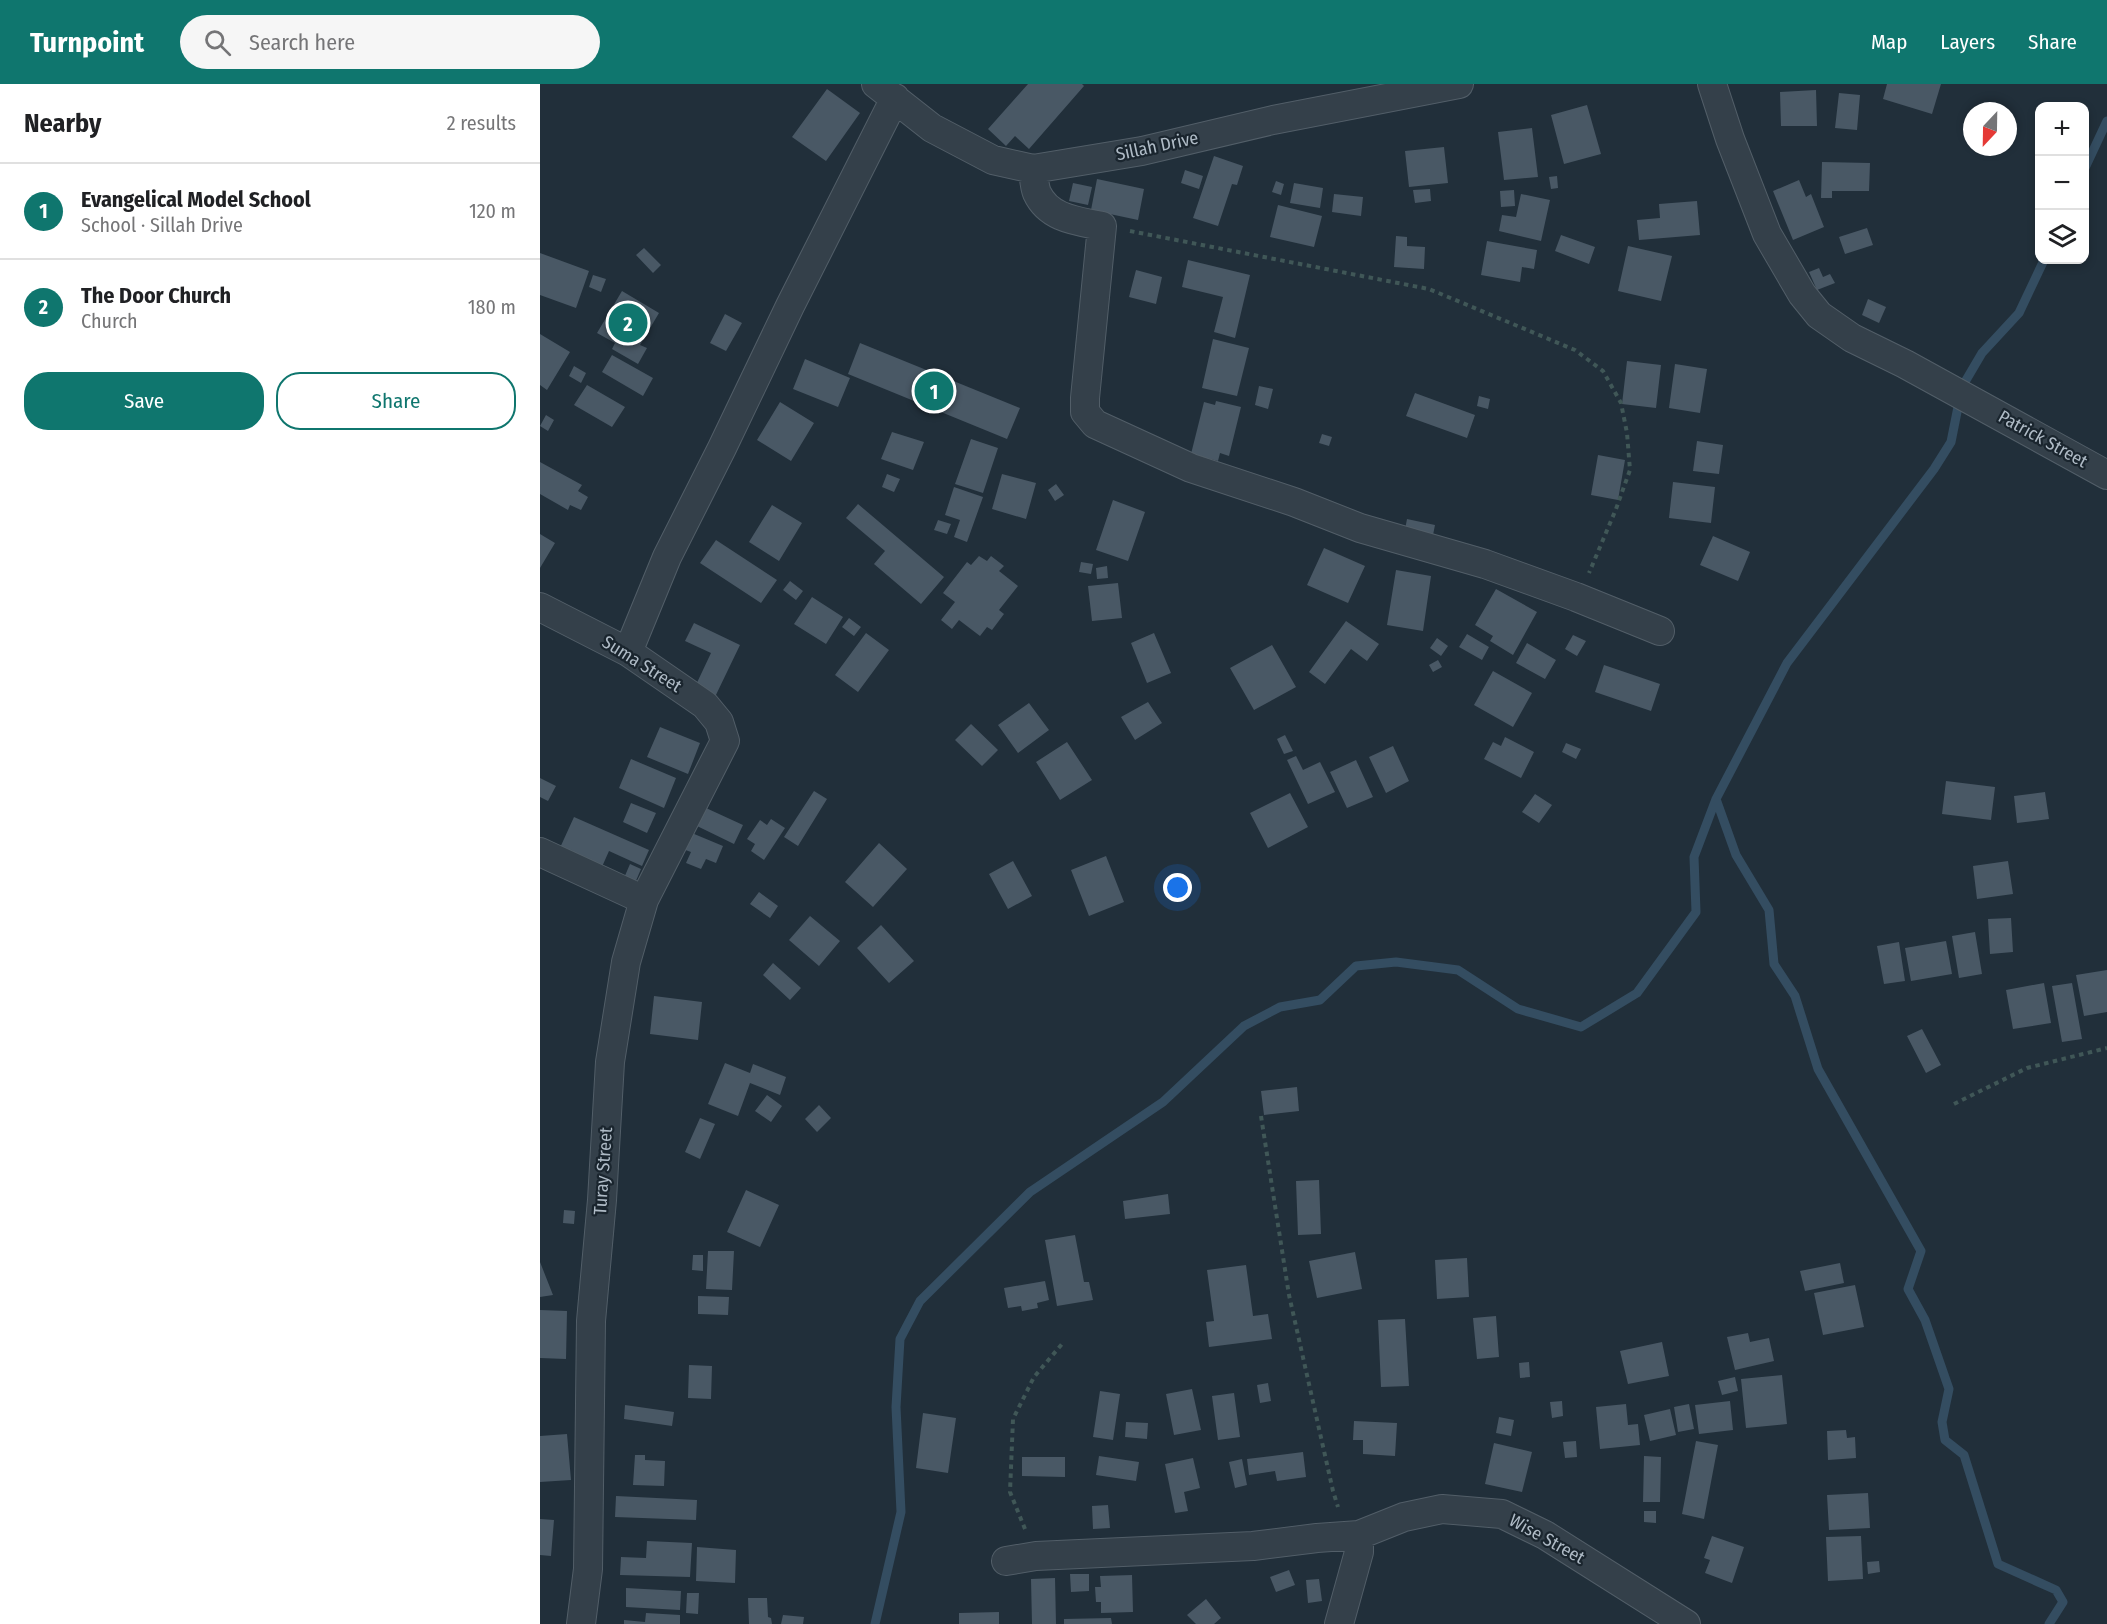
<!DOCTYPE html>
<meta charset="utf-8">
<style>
:root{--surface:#fff;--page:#f6f6f6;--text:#202124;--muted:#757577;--line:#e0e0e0;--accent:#0f766e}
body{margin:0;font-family:"Fira Sans Condensed",sans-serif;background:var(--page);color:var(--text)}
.controls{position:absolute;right:18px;top:18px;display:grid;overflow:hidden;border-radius:12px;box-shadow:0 3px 9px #0003}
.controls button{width:54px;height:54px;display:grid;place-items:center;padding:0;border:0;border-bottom:2px solid var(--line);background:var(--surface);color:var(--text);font:30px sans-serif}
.compass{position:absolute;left:1423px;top:18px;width:54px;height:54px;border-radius:50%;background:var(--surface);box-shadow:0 3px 9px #0003;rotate:202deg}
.you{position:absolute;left:638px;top:804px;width:21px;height:21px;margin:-15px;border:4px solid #fff;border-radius:50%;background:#1a73e8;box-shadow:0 0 0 9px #1a73e833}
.badge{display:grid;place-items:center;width:39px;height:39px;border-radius:50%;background:var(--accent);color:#fff;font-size:20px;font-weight:700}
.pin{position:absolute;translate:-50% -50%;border:3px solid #fff;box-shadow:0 2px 6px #0006}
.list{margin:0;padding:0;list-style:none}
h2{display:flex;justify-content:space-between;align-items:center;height:78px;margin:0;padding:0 24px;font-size:26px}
h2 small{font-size:20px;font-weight:400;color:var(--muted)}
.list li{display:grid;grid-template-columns:39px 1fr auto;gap:18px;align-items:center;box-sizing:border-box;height:96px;padding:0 24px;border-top:2px solid var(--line)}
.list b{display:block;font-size:22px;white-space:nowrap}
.list p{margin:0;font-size:20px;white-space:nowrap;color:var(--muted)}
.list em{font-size:20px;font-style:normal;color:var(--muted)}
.actions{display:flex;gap:12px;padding:18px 24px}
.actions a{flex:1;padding:14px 0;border:2px solid var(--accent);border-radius:24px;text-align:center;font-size:21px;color:var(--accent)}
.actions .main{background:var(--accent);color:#fff}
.icon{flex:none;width:33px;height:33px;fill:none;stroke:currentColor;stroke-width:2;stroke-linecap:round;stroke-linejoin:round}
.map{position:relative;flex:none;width:1567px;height:1540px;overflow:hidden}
header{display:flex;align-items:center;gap:36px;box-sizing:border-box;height:84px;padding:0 30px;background:var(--accent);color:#fff}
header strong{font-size:28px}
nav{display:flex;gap:33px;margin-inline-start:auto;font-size:21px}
.search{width:420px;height:54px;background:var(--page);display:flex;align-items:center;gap:15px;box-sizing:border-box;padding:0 21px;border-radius:33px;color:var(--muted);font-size:22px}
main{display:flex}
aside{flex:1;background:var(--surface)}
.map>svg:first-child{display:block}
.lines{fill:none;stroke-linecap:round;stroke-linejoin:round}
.stream{stroke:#344d61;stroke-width:9}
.building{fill:#495865}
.minor-casing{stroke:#525e68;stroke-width:30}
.path{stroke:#405757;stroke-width:4;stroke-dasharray:4.5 4.5;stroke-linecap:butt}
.minor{stroke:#34404a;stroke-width:28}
.labels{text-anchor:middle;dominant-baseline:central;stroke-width:4.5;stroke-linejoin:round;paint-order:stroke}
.street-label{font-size:18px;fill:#afbbc6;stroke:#1a252e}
</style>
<header>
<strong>Turnpoint</strong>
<div class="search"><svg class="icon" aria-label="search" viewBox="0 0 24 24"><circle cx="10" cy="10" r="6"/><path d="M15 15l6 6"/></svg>Search here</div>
<nav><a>Map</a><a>Layers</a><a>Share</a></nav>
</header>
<main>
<aside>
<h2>Nearby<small>2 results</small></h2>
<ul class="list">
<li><span class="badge">1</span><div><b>Evangelical Model School</b><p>School · Sillah Drive</p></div><em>120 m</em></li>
<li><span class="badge">2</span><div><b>The Door Church</b><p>Church</p></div><em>180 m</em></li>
</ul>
<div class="actions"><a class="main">Save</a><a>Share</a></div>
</aside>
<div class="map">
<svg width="1567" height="1540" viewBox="0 0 1567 1540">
<rect width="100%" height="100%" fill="#212f3a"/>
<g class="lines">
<path class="stream" d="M1544 86 1567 37
M1176 715 1196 771 1229 826 1234 880 1255 912 1278 985 1381 1167 1368 1205 1385 1236 1409 1305 1402 1338 1405 1356 1424 1371 1458 1480 1516 1506 1523 1518 1509 1540
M335 1540 361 1428 356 1323 360 1255 380 1217 490 1108 623 1018 704 942 740 923 780 916 816 882 856 878 918 886 978 925 1041 943 1097 909 1156 828 1154 773 1176 715 1247 579 1394 385 1411 358 1422 303 1442 269 1479 229 1504 176"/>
</g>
<path class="building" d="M488 0H542L544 2 489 65 475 52 466 62 448 45Z
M1347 0H1401L1392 30 1343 15Z
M287 5 320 29 286 77 252 53Z
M1276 6 1277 42H1241L1240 8Z
M1299 9 1320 11 1317 46 1295 44Z
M1047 21 1061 70 1024 80 1011 31Z
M992 44 998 93 964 96 958 48Z
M904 63 908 99 869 103 865 67Z
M674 72 703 82 697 101 692 100 678 142 653 134Z
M1282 78 1330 79 1329 107H1292V114H1281Z
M645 86 663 92 659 105 641 99Z
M1017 92 1018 104 1011 105 1009 93Z
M557 95 604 105 598 136 551 126Z
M1259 96 1266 113 1271 110 1284 143 1253 156 1233 107Z
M736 97 744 100 741 111 732 108Z
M533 99 552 103 548 121 529 117Z
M754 99 783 104 780 124 750 119Z
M890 105 891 117 875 119 873 106Z
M974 106 975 122 961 123 960 107Z
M794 110 823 113 821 132 792 128Z
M981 110 1010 116 1001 157 959 147 962 131 976 133Z
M1157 117 1160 151 1099 156 1097 136 1120 134 1119 120Z
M738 121 782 132 774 163 730 153Z
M1327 144 1333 161 1305 170 1299 153Z
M1021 151 1055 163 1049 180 1015 167Z
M856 152 867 153V162L885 163 884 185 854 183Z
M947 157 997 166 994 185 982 183 980 198 941 191Z
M1088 162 1132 172 1121 217 1078 207Z
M104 164 121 181 113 189 96 171Z
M0 169 49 187 36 224 0 211Z
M648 176 710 191 695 254 674 248 683 213 642 203Z
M1279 184 1283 193 1290 190 1295 199 1277 206 1269 188Z
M596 186 622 193 616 220 589 213Z
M53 191 66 195 61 208 49 203Z
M82 207 119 229 100 261 107 264 98 280 72 265 75 259 57 249Z
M1328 215 1346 223 1339 239 1322 231Z
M185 230 202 239 186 267 170 259Z
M0 250 30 268 7 306 0 301Z
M673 255 709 264 697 312 662 304Z
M320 259 480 324 467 355 308 290Z
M72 271 113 294 103 312 62 288Z
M265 275 310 294 298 323 253 305Z
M1087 277 1121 281 1116 324 1082 320Z
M1135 280 1167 285 1160 329 1129 324Z
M34 282 46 289 41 299 29 292Z
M47 301 85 323 72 343 34 321Z
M719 302 733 305 728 325 715 321Z
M875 309 935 331 927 354 866 332Z
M939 312 950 315 948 325 937 322Z
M676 317 701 323 689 372 680 369 678 377 651 370 664 318 675 321Z
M240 318 274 339 251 377 217 356Z
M6 331 14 336 8 347 0 342Z
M352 348 384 358 373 386 341 375Z
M782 350 792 353 789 362 779 359Z
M431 355 458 364 443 409 415 400Z
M1157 357 1183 361 1179 390 1153 387Z
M1058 371 1085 376 1078 416 1051 411Z
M0 378 42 401 38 407 48 413 41 426 30 421 28 426 0 410Z
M347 390 360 395 354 408 342 403Z
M462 390 496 399 486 435 452 425Z
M1133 398 1175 403 1171 439 1129 434Z
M516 400 524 411 515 417 508 406Z
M414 403 443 413 427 458 414 453 420 436 405 431Z
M573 416 605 428 588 477 556 466Z
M318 420 404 493 381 520 334 480 345 467 306 434Z
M232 421 262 439 239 477 209 458Z
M867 435 895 441 893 451H864Z
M398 436 411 440 407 450 394 446Z
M0 450 15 459 0 484Z
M1173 452 1210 468 1198 497 1160 481Z
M176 456 237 496 221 519 160 479Z
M784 464 825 482 808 519 767 501Z
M439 472 447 477 451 472 464 482 459 487 478 502 459 526 464 530 452 546 447 543 440 552 419 536 412 545 401 536 415 518 403 509 427 478 431 481Z
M541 478 553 480 551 490 539 488Z
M567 482 568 494 557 495 556 484Z
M856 486 891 492 883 547 847 541Z
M250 497 263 507 256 516 243 506Z
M578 499 582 534 552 537 548 502Z
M956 505 997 528 973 571 950 557 953 552 935 541Z
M272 513 303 533 286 560 254 540Z
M309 534 321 543 314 552 302 543Z
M806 537 839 560 827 577 811 565 785 600 769 588Z
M154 539 200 561 174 615 154 605 171 569 145 557Z
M326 549 349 566 318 608 295 591Z
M614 549 631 589 607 599 591 559Z
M927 550 949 563 942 576 919 563Z
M1033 551 1046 557 1037 572 1025 565Z
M897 554 908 562 901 572 890 564Z
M987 559 1016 576 1005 595 976 579Z
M732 561 756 603 714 626 690 584Z
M898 576 902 583 893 588 889 581Z
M1064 581 1120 600 1111 627 1055 608Z
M953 587 992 609 973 643 934 621Z
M608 618 622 639 595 656 581 633Z
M489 619 509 646 478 669 458 641Z
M431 640 458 666 442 682 415 656Z
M120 643 160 659 148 690 107 673Z
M745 651 753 667 744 670 737 655Z
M965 653 994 668 981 694 944 675 953 658 961 662Z
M527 658 552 696 520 716 496 678Z
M1026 659 1041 665 1036 675 1022 668Z
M853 662 869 697 846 709 829 673Z
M756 672 763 686 780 678 795 708 768 720 747 676Z
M91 675 136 694 124 724 79 704Z
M816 676 833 713 807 724 790 688Z
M0 694 16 702 8 717 0 713Z
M1406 697 1455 703 1451 736 1402 730Z
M274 707 287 715 258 762 244 753Z
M1505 708 1509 735 1477 739 1474 712Z
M750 709 768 743 728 764 710 729Z
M995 710 1012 721 999 739 982 728Z
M91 719 116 729 107 749 83 738Z
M166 724 203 741 194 760 157 742Z
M34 733 109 766 102 782 69 767 61 785 19 766Z
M231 735 245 744 224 776 211 767 215 760 207 755 220 736 227 741Z
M147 747 183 762 176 779 166 775 161 785 146 779 151 768 140 764Z
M339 759 367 785 333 823 305 798Z
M566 772 584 818 549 832 531 786Z
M473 777 492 812 468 825 449 790Z
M1468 777 1473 810 1437 815 1433 782Z
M90 780 101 785 95 799 84 794Z
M219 808 238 822 230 834 210 820Z
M270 832 300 857 279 882 249 856Z
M1471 834 1473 868 1450 870 1448 835Z
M341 841 374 877 349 899 317 864Z
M1435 848 1442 890 1419 894 1412 852Z
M1406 857 1412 890 1371 897 1365 864Z
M1359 858 1365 897 1344 900 1337 862Z
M233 879 261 904 250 916 223 891Z
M1567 886V928L1544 932 1536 891Z
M1504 899 1511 939 1473 945 1466 906Z
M1532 899 1542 955 1522 958 1512 902Z
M114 912 162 918 158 956 110 950Z
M1382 945 1401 981 1386 989 1367 952Z
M185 979 210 989 213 980 246 993 240 1011 210 999 198 1032 168 1020Z
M757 1003 759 1027 724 1031 721 1007Z
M227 1011 242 1022 231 1038 215 1027Z
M279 1021 291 1034 277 1048 265 1035Z
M160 1034 175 1040 160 1075 145 1068Z
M779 1096 781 1150 758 1151 756 1097Z
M206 1106 239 1121 220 1163 187 1148Z
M628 1110 630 1130 585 1135 583 1117Z
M24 1126 35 1127 34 1140 23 1139Z
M535 1151 544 1198H549L553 1216 517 1222 505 1156Z
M168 1167H194L192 1206 166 1205Z
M815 1168 822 1205 777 1214 769 1177Z
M153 1171H163V1187L152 1186Z
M927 1174 929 1213 897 1215 895 1176Z
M0 1178 13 1211 0 1213Z
M1300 1179 1304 1199 1265 1207 1260 1187Z
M706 1181 713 1232 728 1230 732 1255 669 1263 666 1238 674 1237 667 1186Z
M505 1197 509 1216 497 1219 498 1224 482 1227 481 1222 468 1224 464 1204Z
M1315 1201 1324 1243 1283 1251 1274 1209Z
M158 1212 189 1213 188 1231 158 1230Z
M0 1226 27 1227 26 1275 0 1274Z
M956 1232 959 1273 937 1275 933 1234Z
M865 1235 869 1302 841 1303 838 1236Z
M1208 1249 1210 1258 1229 1254 1234 1277 1195 1286 1187 1253Z
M1122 1258 1129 1292 1088 1300 1080 1267Z
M989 1278 990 1293 980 1294 979 1279Z
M149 1281 172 1282 171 1315 148 1314Z
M1242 1291 1247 1340 1206 1344 1201 1295Z
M1195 1293 1198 1307 1182 1311 1178 1297Z
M728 1299 731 1317 720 1319 717 1301Z
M652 1305 661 1346 634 1351 626 1310Z
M560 1307 580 1310 573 1356 553 1353Z
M694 1309 700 1353 678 1356 672 1312Z
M1022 1317 1023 1332 1012 1334 1010 1318Z
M1190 1317 1193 1346 1159 1350 1155 1321Z
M1086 1320 1088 1341 1098 1340 1100 1361 1060 1365 1056 1323Z
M1149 1320 1154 1345 1138 1348 1134 1323Z
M85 1321 134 1328 132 1342 84 1335Z
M1130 1325 1136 1351 1110 1357 1104 1331Z
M383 1329 416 1334 408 1389 376 1384Z
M959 1333 974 1336 971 1352 956 1349Z
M814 1337 857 1339 855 1372 823 1370V1356H813Z
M586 1338 608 1339 607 1355 585 1353Z
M1306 1346 1307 1354 1315 1353 1316 1374 1288 1376 1287 1347Z
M27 1350 31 1396 0 1398V1352Z
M1036 1357 1037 1373 1025 1374 1023 1358Z
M1156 1357 1178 1361 1164 1435 1142 1430Z
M954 1359 992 1368 982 1408 945 1400Z
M763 1368 766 1393 737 1397 735 1387 709 1391 707 1375Z
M95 1371H105V1376L125 1377 124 1402 93 1401Z
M559 1372 599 1378 596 1397 556 1391Z
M1104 1372 1121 1373 1120 1418H1103Z
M482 1373H525V1393L482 1392Z
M653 1374 660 1404 644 1408 648 1427 635 1429 625 1380Z
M702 1375 707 1401 695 1404 689 1378Z
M1328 1409 1330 1444 1289 1446 1287 1411Z
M76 1412 157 1416 156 1436 75 1433Z
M568 1421 570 1444 553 1445 552 1422Z
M1104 1427H1116V1439L1104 1438Z
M0 1435 14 1436 11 1472 0 1471Z
M1172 1452 1204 1463 1192 1499 1165 1489 1170 1476 1164 1474Z
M1321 1452 1323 1495 1288 1497 1286 1453Z
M107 1457 152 1459 150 1493 80 1491 81 1473 106 1474Z
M157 1463 196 1466 195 1499 156 1497Z
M1339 1477 1340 1488 1328 1490 1327 1478Z
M749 1486 755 1501 736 1508 730 1493Z
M530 1490H549V1507L531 1508Z
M592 1491 593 1528 561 1529V1518H556L555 1503H561L560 1492Z
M515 1494 516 1540H492L491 1495Z
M779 1495 782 1517 768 1519 766 1496Z
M86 1504 141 1507 140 1526 86 1523Z
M147 1509H159L158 1530 146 1529Z
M208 1514H227L228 1533 231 1534 232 1540H209Z
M666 1515 681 1534 674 1540H656L647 1531Z
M459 1528V1540H419V1529Z
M106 1529 140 1531V1540H84V1536L105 1538Z
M243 1531 264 1533 263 1540H241Z
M571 1534 572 1540H524V1535Z"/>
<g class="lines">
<g class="minor-casing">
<path id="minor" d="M336 0 392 44 453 76 493 85 602 67 733 36 919 0
M1172 0 1190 55 1227 150 1262 210 1279 231 1312 254 1365 280 1567 391
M493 85C494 92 494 102 497 109 509 135 538 137 562 142L545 314V328L555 340 651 384 754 418 820 444 945 480 1036 513 1120 547
M0 523 88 568 165 621 179 638 185 657 104 816 86 878 70 978 62 1116 51 1237 48 1485 41 1540
M88 568 127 473 182 364 250 222 355 14
M0 768 104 816
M466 1477 496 1472 713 1462 777 1454 819 1451 864 1433 902 1425 962 1430 1005 1451 1146 1540
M799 1540 819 1468V1451"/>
</g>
<path class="path" d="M590 147 889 205 1035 266 1063 287 1081 319 1087 349 1090 386 1076 425 1049 489
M1414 1020 1487 984 1567 964
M721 1032 749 1211 793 1407 798 1423
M485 1445 470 1408 473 1335 494 1293 522 1260"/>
<use href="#minor" class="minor"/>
</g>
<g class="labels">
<g class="street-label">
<text transform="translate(617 62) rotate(-12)">Sillah Drive</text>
<text transform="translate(1503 355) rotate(29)">Patrick Street</text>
<text transform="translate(102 580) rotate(32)">Suma Street</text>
<text transform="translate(63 1087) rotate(-86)">Turay Street</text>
<text transform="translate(1007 1455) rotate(29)">Wise Street</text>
</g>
</g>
</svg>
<div class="controls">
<button>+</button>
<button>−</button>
<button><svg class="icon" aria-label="layers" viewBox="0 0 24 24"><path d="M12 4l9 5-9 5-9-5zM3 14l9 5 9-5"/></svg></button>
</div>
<svg class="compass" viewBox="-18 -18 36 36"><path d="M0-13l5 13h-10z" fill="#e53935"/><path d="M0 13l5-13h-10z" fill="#757577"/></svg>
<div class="you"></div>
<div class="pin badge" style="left:394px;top:307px">1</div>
<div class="pin badge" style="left:88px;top:239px">2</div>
</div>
</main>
